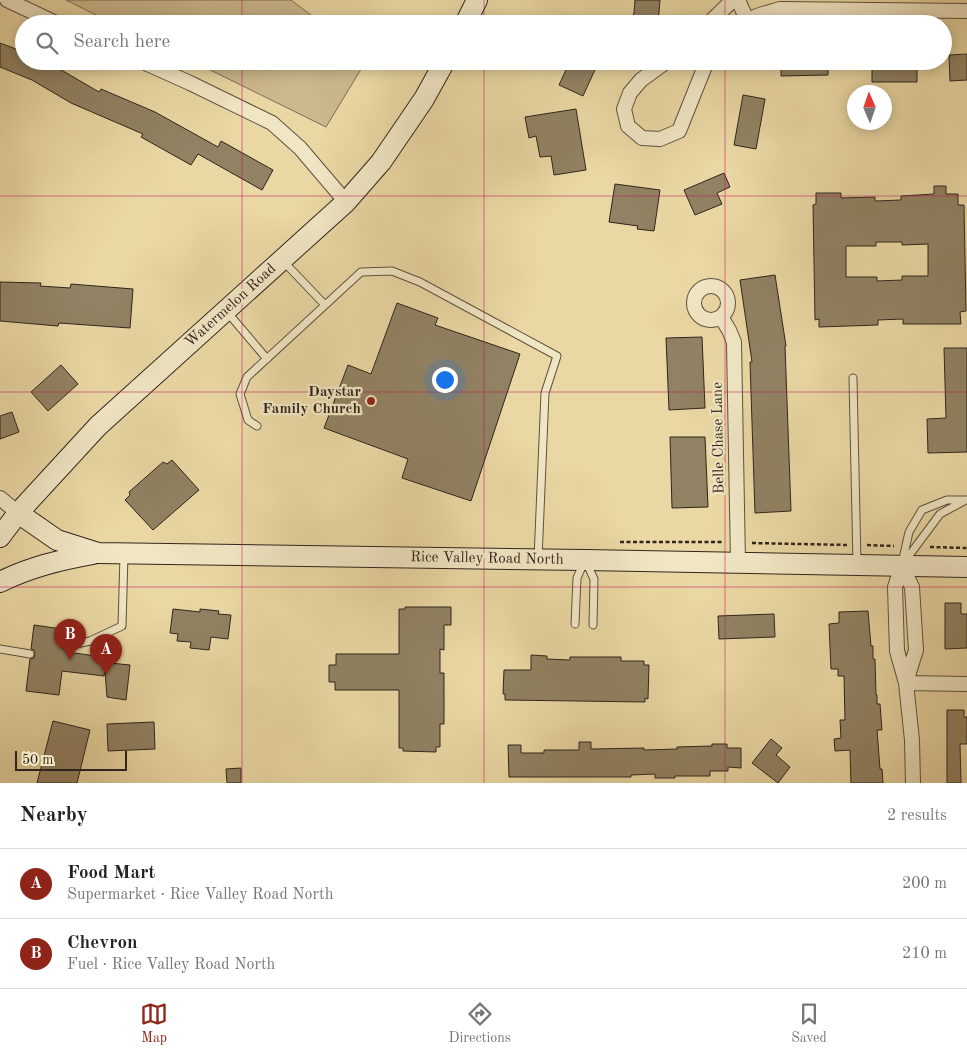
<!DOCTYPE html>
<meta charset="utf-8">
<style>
:root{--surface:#fff;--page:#f2f2f2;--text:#222;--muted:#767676;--line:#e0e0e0;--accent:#8f2418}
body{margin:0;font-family:"Old Standard TT",serif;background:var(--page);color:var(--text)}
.compass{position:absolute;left:847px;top:85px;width:45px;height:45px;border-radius:50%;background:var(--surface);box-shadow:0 2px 12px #0003;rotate:358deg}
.scale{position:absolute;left:15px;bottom:12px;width:112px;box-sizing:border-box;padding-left:5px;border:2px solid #31241c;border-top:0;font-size:14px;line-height:18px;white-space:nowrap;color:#31241c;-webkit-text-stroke:4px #f1e6c4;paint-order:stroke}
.you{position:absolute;left:444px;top:379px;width:18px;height:18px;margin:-12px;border:4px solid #fff;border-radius:50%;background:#1a73e8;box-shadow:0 0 0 8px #1a73e833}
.badge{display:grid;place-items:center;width:32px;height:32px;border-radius:50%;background:var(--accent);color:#fff;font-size:16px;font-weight:700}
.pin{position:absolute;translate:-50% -41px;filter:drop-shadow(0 1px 2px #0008)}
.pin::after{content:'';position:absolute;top:26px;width:18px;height:15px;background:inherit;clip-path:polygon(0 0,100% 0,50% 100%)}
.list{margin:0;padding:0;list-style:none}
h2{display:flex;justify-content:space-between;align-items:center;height:65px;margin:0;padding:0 20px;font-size:21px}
h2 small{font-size:16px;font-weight:400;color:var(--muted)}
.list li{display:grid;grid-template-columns:32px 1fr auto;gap:15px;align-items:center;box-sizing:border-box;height:70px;padding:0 20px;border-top:1px solid var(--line)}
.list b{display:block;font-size:19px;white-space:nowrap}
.list p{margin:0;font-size:16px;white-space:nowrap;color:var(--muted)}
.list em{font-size:16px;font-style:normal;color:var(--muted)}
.icon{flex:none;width:28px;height:28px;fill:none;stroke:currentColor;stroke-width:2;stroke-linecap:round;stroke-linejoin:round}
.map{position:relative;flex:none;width:967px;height:783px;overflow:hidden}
.search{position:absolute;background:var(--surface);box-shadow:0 2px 12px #0003;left:15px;right:15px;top:15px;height:55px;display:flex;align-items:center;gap:12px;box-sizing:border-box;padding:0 18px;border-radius:28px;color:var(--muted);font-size:19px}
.sheet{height:205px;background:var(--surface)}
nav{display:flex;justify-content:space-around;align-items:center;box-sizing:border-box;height:70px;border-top:1px solid var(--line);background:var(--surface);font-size:14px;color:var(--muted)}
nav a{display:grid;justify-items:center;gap:2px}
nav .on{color:var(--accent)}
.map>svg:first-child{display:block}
.green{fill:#cbb98d;stroke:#7e6e54}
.building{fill:#918263;stroke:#31241c;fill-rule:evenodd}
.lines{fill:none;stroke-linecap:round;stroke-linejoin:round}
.lane-casing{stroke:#5f513e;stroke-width:9}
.street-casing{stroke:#5f513e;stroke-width:16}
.secondary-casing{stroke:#31241c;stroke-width:22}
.path{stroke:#31241c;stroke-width:2.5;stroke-dasharray:4 2.5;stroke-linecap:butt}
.lane{stroke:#f1e6c4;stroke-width:7}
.street{stroke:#f1e6c4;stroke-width:14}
.secondary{stroke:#f1e6c4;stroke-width:20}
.grid{fill:none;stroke:#c2185b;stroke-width:1;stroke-opacity:0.55}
.poi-dot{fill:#8f2418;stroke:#f1e6c4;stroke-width:2}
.labels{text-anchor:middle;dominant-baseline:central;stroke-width:4.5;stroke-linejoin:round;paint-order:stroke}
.street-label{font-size:15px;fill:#31241c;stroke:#f1e6c4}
.poi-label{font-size:15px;font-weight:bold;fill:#31241c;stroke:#f1e6c4;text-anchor:end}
</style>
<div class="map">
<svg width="967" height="783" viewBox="0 0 967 783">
<rect width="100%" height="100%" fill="#ead8a4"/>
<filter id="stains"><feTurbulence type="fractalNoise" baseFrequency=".004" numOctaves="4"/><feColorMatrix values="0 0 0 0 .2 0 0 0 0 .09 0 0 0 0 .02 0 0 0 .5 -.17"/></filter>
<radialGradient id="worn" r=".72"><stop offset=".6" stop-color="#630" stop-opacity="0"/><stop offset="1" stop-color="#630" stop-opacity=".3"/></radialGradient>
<path class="green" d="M66 0H291L323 24H114Z
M192 61H366L326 127Z"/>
<path class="building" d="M635 0H660L658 24H633Z
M0 43 24 52V61H46L99 92 101 89 155 112 218 147 221 141 273 170 262 190 198 154 191 165 141 137 143 134 71 103 32 80 0 67Z
M967 54V80L950 81 949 55Z
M570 61H599L583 96 559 85Z
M781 61H828V75L781 76Z
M872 61H917V82H872Z
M743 95 765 99 756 149 734 145Z
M576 109 586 170 554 175 551 156 540 157 536 136 529 138 525 117Z
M724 173 730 187 717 193 722 204 695 215 684 190Z
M615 184 660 190 654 231 637 229 638 226 609 222Z
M934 186H946V194H958V205H964L966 311 960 312 961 324H903V319L878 320V325L819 327V319L815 320 813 205 816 204V193H841V198L875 197V201L901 200V196L934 194ZM876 242H902V245L928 244V276H902V280L877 281V277H846V246H876Z
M775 275 786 346H785L791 511 755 513 750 362H752L740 280Z
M0 282 41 283 40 286 70 288 71 284 133 289 130 328 59 323 58 326 0 321Z
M397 303 438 318 435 325 520 354 471 501 402 478 408 459 324 428 348 365 371 374Z
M702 337 705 408 669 410 666 338Z
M944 348H967V452L928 453 927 419 946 418Z
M61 365 78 384 48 411 31 392Z
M12 412 19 432 0 439V416Z
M670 437H705L708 507 672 508Z
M172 460 199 490 153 530 125 500 130 495 129 492 163 462 167 464Z
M945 603H961V614H967V648L945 649Z
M405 607H451V625H444V650L440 649V673H444V724H440V747H436V752L403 751V748H399V690H335V682H329V665H336V654H399V609H405Z
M173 609 200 612V609L219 611 218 614 231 615 228 639 211 637 209 650 190 648 191 642 177 641 178 634 170 633Z
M868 611 871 646H873V659H875L876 695H877V704H880L882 730H877L880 769H882L883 783H851L850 750 835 751 834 739 841 738 840 720H845L844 676H838V669H831L829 624 839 623V612Z
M774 614 775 637 719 639 718 616Z
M34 625 69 630 68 640 64 642 62 645 63 649 67 652 111 658 110 663 130 665 126 700 107 697 105 671 104 676 62 671 59 695 26 691 30 659 34 658 35 654 34 650 31 649Z
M531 655 547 656V659L570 660V657H621V661H644V665H649L648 699 645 698V702L505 700V694H503L504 670H531Z
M947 710H964V717H967V744H960L961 783H947Z
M53 721 90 730 77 783H37Z
M154 722 155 749 108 751 107 724Z
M771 739 782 748 776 755 790 767 778 783 752 763Z
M579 742H591V749L644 748V750L677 749V747L712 746V744H727V748H741V768L728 767V771H710V776H675V778H655V774L631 775V777H509L508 745H521V753H544V750H579Z
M241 768V783H227L226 769Z"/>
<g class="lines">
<g class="lane-casing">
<path id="lane" d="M284 262 325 305
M228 313 267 359
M853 378 857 564
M257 426 248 420 240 394 247 377 361 272 392 271 420 282 557 356 545 393 538 559
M905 561 940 514 964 501
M586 562 594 579 593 625
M902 563 909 532 922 510 947 500H967
M575 624 577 578 584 562
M67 646 90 641 122 626 124 555
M0 649 30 654"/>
</g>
<g class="street-casing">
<path id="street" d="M7 0 58 24
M738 0 747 20
M708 24 733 0
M744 24C753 15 768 13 780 9L967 11
M141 61 190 83 272 123 300 148 346 202
M667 61 641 80 630 93 624 109 628 126 642 138 660 139 679 131 707 61
M694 303a17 17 0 1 1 34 0a17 17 0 1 1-34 0Z
M721 317 729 330 734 342 738 563
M0 498 18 513
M902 566 895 587 897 651 906 683 912 740 913 783
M902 566 912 587 916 650 906 682
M906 683 967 684"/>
</g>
<g class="secondary-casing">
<path id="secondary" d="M465 24 477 0
M18 513 57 540 98 553 585 560 967 567
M0 537 18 513 98 426 346 202 381 162 424 99 445 61
M0 582C30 567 60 560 93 554"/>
</g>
<path class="path" d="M620 542H724
M752 543 847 545
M867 545 894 546
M930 547 967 548"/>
<use href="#lane" class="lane"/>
<use href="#street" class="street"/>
<use href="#secondary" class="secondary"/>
</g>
<path class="grid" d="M242 0V24M484 0V24M725 0V24M242 61V783M484 61V783M725 61V783M0 196H967M0 392H967M0 587H967"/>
<circle class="poi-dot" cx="371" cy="401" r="5"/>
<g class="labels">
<g class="street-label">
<text transform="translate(231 306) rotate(-42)">Watermelon Road</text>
<text transform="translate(719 438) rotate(-91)">Belle Chase Lane</text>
<text transform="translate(487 559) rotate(1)">Rice Valley Road North</text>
</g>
<g class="poi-label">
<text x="361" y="392">Daystar<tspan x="361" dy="17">Family Church</tspan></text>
</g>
</g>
<rect width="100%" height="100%" filter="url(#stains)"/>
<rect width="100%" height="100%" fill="url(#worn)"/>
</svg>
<svg class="compass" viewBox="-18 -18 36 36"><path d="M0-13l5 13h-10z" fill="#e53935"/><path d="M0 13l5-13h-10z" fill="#767676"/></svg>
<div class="scale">50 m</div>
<div class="you"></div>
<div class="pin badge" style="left:106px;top:675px">A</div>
<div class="pin badge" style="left:70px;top:660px">B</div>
<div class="search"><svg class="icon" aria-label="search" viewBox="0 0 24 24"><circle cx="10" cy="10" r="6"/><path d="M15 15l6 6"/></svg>Search here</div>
</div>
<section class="sheet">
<h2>Nearby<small>2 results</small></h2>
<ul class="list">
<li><span class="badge">A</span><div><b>Food Mart</b><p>Supermarket · Rice Valley Road North</p></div><em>200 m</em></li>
<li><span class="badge">B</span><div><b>Chevron</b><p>Fuel · Rice Valley Road North</p></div><em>210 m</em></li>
</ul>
</section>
<nav>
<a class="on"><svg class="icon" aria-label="map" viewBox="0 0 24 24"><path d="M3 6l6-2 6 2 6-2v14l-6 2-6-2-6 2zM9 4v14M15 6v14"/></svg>Map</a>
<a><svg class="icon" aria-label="directions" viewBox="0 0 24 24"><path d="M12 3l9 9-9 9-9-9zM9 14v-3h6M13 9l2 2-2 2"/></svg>Directions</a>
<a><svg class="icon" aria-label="saved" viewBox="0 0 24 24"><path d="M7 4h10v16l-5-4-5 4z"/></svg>Saved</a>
</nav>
